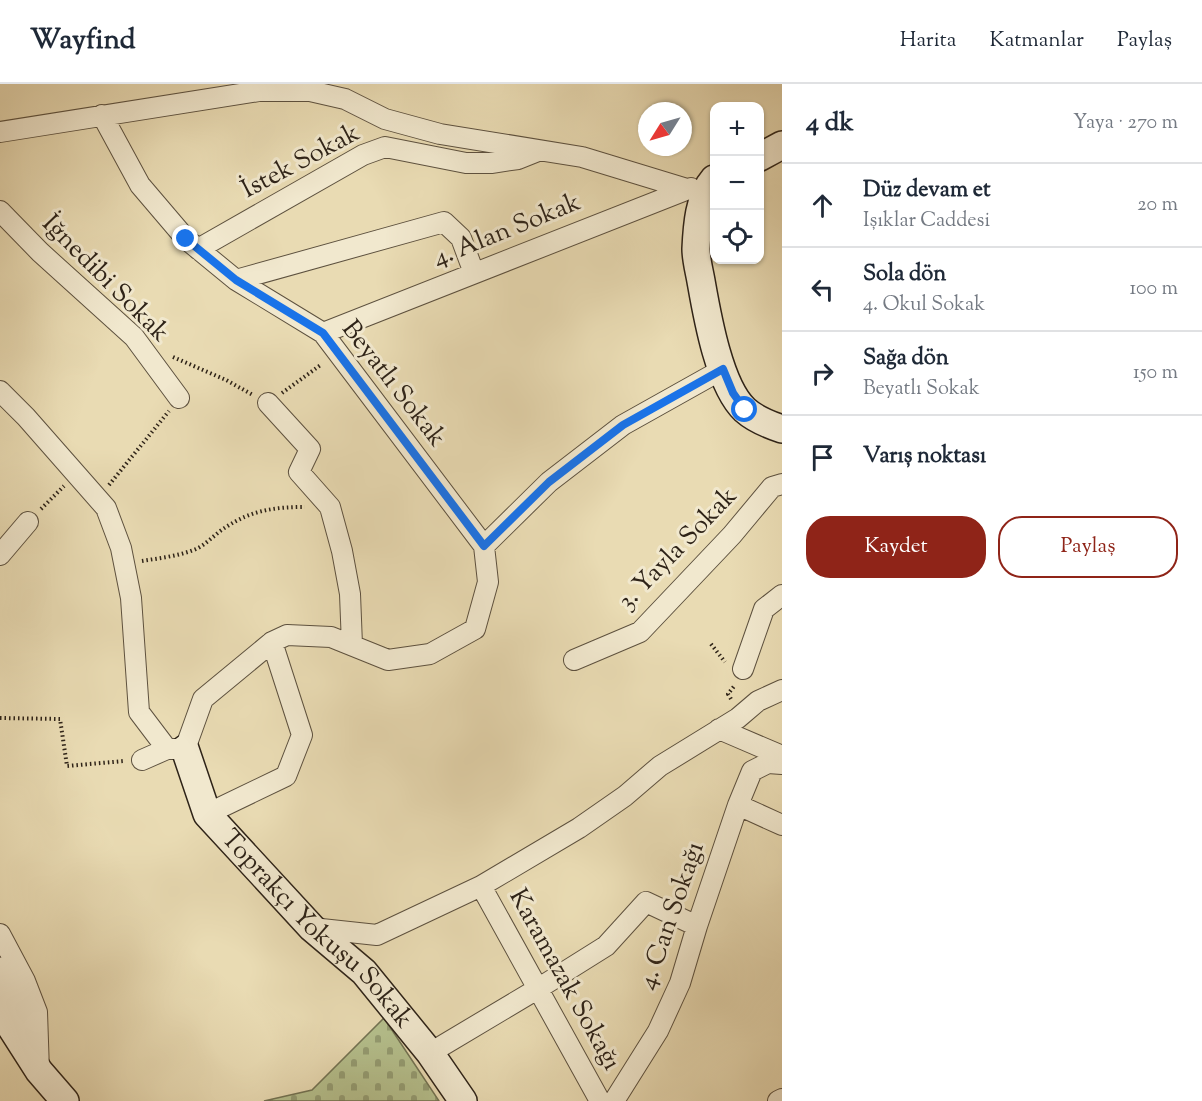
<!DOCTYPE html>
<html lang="tr">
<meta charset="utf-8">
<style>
:root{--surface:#fff;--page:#f2f2f3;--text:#1f2937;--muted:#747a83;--line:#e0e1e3;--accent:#8f2418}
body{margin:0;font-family:"Sorts Mill Goudy",serif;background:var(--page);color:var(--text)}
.controls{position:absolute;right:18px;top:18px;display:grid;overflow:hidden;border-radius:12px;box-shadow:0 2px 4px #0004}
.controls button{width:54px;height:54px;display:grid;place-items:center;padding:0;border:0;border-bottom:2px solid var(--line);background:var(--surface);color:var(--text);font:30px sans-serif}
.compass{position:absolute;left:638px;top:18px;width:54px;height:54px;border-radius:50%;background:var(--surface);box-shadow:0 2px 4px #0004;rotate:233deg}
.stop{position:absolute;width:18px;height:18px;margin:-14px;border:4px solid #1a73e8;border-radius:50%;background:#fff}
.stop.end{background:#1a73e8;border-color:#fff;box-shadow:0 2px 6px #0008}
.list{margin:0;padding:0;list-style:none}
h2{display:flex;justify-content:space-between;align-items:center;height:78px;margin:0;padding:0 24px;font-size:26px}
h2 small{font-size:20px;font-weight:400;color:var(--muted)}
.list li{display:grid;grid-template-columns:39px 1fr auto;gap:18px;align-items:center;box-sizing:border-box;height:84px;padding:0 24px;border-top:2px solid var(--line)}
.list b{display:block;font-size:22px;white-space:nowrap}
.list p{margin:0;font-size:20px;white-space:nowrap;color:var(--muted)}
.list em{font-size:20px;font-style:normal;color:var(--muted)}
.actions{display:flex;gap:12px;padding:18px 24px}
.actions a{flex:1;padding:14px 0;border:2px solid var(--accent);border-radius:24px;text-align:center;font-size:21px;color:var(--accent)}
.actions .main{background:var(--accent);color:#fff}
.icon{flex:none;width:33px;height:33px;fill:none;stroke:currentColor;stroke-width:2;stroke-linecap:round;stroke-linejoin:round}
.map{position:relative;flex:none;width:782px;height:1017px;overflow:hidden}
header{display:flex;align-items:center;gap:36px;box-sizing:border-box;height:84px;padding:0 30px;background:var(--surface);border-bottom:2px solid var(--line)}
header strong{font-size:28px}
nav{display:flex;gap:33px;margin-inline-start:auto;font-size:21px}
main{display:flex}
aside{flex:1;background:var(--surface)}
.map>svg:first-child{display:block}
.cemetery{fill:url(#cemetery-stones);stroke:#727252;stroke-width:1.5}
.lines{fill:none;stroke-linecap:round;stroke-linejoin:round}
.street-casing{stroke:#5d513f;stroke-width:22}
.secondary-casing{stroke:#2e2318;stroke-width:30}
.path{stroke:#2e2318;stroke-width:4;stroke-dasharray:1.5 3;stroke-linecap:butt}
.street{stroke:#f1e8ce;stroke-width:20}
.secondary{stroke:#f1e8ce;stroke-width:27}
.route{stroke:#1a73e8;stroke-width:8}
.labels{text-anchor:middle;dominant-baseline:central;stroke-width:6;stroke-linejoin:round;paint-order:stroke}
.street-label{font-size:26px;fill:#2e2318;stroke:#f1e8ce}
</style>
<header>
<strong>Wayfind</strong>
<nav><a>Harita</a><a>Katmanlar</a><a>Paylaş</a></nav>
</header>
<main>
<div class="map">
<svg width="782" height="1017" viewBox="0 0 782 1017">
<defs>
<pattern id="cemetery-stones" width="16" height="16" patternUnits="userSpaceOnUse" patternTransform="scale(1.5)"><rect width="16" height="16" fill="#b5c08d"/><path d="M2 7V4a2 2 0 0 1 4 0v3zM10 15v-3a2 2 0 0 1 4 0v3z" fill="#949c72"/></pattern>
</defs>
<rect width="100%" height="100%" fill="#e9dbb3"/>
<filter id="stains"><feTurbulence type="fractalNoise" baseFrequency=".00333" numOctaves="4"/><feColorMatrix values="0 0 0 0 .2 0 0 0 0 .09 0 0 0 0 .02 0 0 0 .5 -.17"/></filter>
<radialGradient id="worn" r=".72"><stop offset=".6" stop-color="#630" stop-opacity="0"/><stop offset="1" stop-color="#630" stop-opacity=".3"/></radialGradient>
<path class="cemetery" d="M384 934 439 1017H264L312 1006Z"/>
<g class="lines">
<g class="street-casing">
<path id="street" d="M102 31 140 101 186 155 236 196 323 249 484 462
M0 48 259 7H310L345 15 385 35 440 50 582 73 687 105
M0 127 40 168 134 253 179 314
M198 165 363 71 385 63 466 79H491L518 75 538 67
M236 196 444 138 461 154 474 189
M323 249 691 104
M0 307 26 333 106 424 121 464 131 514 139 628 167 665H185L203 615 272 558 287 551 331 553 388 576 430 570 475 545 488 498 484 462 549 398 623 341 723 285
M268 319 310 365 299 388 330 423 342 467 350 510 352 561
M0 471 28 438
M574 576 640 548 732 451 772 403 782 400
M743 585 764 525 782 511
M719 645 782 672
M142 676 167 665
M738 721 782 741
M207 730 286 692 302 651 272 558
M481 802 600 1017
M312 844 377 851 481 802 579 744 625 712 660 682 738 634 758 617 782 606
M0 850 25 897 37 928 39 987
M430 969 539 904 606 862 646 818 697 842
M614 1017 658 947 680 899 697 842 738 721 752 687 768 679 782 680
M778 1017 782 1015"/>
</g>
<g class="secondary-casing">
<g id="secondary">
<path d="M760 73 782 61"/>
<path d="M714 95C699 112 697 143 696 165 696 175 699 186 701 197 707 231 719 302 745 326 755 335 770 341 782 345"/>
<path id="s1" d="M185 665 207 730 312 844 364 888 430 969 463 1017"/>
<path d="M0 887 8 901 24 946"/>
<path d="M0 926 39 987 65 1017"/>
</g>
</g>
<path class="path" d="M173 273 226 296 253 311
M282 309 322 280
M109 401 169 327
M41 425 64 402
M142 477C160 474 179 472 196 465 207 460 216 449 226 443 252 426 275 423 305 423
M711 560 725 578
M731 615 728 610 735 601
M0 634 60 635 67 682 124 677"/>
<use href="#street" class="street"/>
<use href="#secondary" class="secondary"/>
</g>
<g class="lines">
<path class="route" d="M186 155 236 196 323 249 484 462 549 398 623 341 723 285 733 309 745 326"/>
</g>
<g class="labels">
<g class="street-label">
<text transform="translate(301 78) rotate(-28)">İstek Sokak</text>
<text transform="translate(507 147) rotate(-22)">4. Alan Sokak</text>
<text transform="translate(105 195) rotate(45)">İğnedibi Sokak</text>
<text transform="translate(393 300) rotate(52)">Beyatlı Sokak</text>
<text transform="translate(678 465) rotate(-46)">3. Yayla Sokak</text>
<text transform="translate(672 832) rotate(-71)">4. Can Sokağı</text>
<text stroke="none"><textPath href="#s1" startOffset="228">Toprakçı Yokuşu Sokak</textPath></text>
<text transform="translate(564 896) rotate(61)">Karamazak Sokağı</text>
</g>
</g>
<rect width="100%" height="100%" filter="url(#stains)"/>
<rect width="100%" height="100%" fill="url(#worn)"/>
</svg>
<div class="controls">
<button>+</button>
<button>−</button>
<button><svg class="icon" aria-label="locate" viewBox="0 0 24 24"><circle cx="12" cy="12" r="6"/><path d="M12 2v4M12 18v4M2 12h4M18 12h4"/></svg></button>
</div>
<svg class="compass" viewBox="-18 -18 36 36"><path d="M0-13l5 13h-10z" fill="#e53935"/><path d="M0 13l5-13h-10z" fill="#747a83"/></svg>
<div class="stop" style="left:745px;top:326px"></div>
<div class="stop end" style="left:186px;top:155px"></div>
</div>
<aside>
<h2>4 dk<small>Yaya · 270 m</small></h2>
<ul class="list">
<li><svg class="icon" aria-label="ahead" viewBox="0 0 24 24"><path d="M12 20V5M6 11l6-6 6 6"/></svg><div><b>Düz devam et</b><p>Işıklar Caddesi</p></div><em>20 m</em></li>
<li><svg class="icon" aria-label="left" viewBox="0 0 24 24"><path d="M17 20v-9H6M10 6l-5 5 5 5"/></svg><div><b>Sola dön</b><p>4. Okul Sokak</p></div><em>100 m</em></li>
<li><svg class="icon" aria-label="right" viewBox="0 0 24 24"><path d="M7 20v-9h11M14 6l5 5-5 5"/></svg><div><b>Sağa dön</b><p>Beyatlı Sokak</p></div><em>150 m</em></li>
<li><svg class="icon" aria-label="arrive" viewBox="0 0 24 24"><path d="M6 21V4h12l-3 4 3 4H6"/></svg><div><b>Varış noktası</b></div></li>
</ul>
<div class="actions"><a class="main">Kaydet</a><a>Paylaş</a></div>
</aside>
</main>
